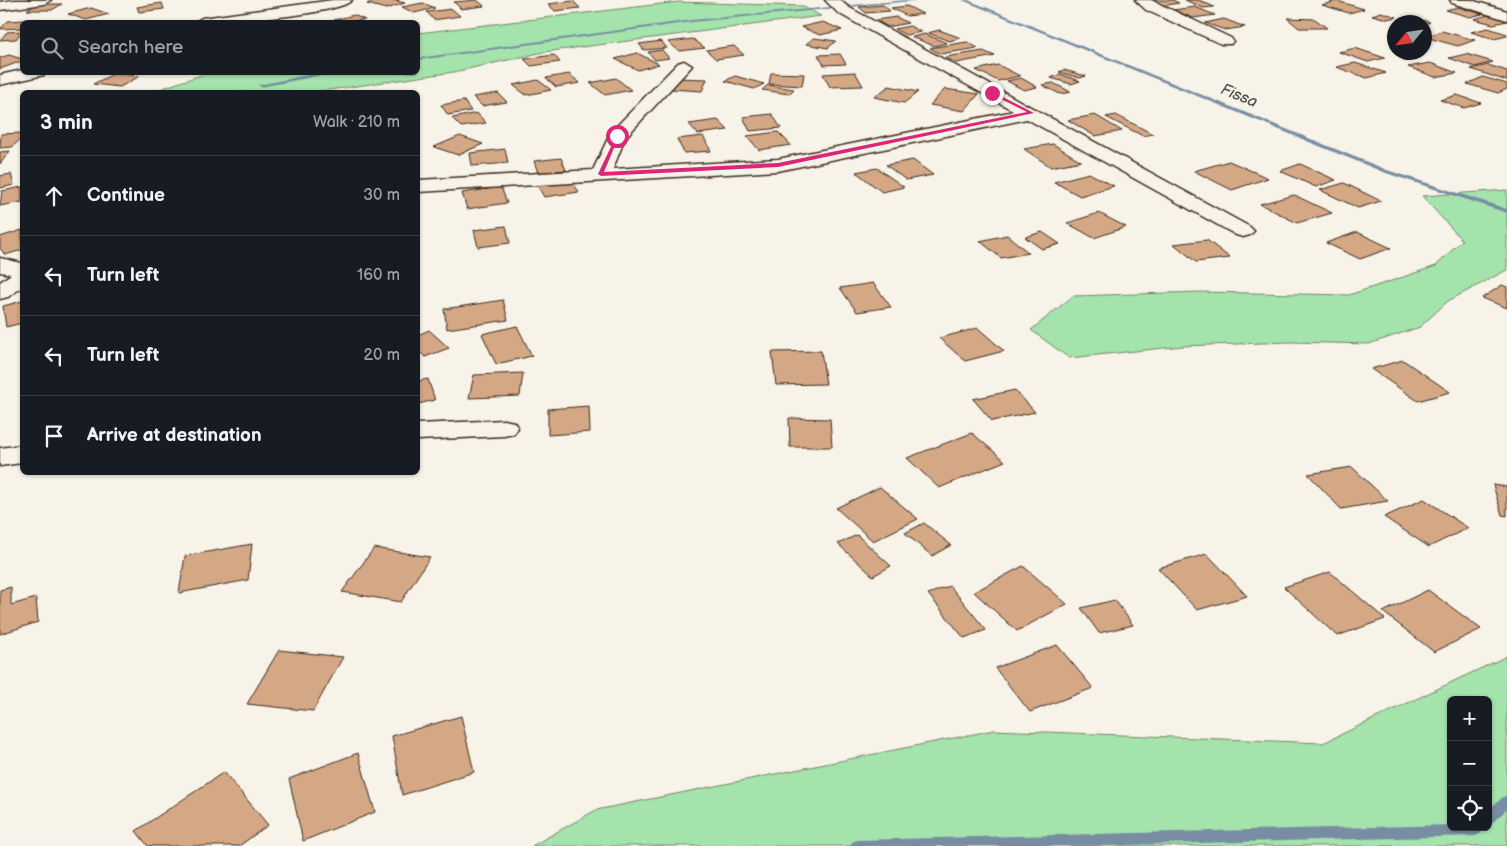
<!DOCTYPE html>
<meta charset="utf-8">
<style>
:root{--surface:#171b24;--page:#242831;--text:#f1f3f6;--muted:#9ea1a6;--line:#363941}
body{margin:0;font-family:"Balsamiq Sans",sans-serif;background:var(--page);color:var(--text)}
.controls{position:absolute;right:15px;bottom:15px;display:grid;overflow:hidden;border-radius:8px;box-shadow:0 1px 4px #0004}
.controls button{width:45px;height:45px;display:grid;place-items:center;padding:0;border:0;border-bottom:1px solid var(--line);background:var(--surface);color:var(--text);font:25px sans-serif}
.compass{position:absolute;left:1387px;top:15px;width:45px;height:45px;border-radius:50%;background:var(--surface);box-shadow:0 1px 4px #0004;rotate:241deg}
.stop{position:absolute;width:15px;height:15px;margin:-11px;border:4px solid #db2777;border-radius:50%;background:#fff}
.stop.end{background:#db2777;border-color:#fff;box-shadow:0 1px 5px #0008}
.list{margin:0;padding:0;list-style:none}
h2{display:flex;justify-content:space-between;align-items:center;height:65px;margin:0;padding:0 20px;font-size:21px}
h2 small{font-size:16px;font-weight:400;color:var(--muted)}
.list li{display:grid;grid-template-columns:32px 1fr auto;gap:15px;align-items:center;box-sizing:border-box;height:80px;padding:0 20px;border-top:1px solid var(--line)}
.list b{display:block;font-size:19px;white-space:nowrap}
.list em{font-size:16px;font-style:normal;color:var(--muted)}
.icon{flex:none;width:28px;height:28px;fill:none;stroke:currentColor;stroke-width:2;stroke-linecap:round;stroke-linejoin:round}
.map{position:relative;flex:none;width:1507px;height:846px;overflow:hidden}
.search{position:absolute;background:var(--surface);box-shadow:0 1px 4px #0004;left:20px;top:20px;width:400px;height:55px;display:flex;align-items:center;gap:12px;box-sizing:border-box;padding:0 18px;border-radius:8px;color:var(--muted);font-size:19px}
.panel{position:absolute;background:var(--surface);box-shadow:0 1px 4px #0004;left:20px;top:90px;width:400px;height:385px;border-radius:8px}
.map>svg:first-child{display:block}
.green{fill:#a4e3ab;stroke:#708664;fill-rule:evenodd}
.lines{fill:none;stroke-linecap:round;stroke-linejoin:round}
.stream{fill:#788da3;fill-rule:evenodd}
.building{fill:#d4a785;stroke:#3b2a1e}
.minor-casing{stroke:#3b2a1e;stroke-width:3}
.minor{fill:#f7f3e8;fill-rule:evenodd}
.route{fill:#db2777}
.labels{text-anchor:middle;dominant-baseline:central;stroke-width:4;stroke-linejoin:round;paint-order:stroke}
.far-water-label{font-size:16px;font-style:italic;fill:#545356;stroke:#f7f3e8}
</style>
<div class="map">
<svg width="1507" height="846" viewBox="0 0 1507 846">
<rect width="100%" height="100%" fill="#f7f3e8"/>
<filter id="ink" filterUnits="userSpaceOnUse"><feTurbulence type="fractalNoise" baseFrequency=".02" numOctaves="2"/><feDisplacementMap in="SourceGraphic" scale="10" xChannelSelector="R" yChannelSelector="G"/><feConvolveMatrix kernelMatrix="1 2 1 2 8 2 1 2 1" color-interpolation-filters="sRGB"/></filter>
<g filter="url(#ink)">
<path class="green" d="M678 2 802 6 821 16 544 52 454 72 315 92H151L207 73 418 72V33Z
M1507 190V270L1448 301 1420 327 1369 344 1290 342 1183 346 1069 358 1031 330 1073 296 1200 292 1349 295 1436 266 1462 240 1422 196Z
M1507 656V846H532L596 810 994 730 1323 743ZM1451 700H1488V827H1451Z"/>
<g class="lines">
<path class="stream" d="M906 0H922L692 22 418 60V58L692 20Z
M962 0H968L1387 170 1507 209V213L1383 172Z
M323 72H337L261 87 258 85Z
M1507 795V809L1493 822 1488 824V810L1503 797Z
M1451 825V827H1484L1480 834 1475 836 1085 846H850L852 842 857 840Z"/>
</g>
<path class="building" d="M399 0 396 1 405 3 386 9 367 4 375 0Z
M477 0 484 6 461 9 454 2Z
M1143 0H1172L1179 3 1161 6Z
M1185 0H1199L1214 7 1203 8Z
M573 1 580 8 555 11 548 4Z
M1337 1 1364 9 1349 13 1322 5Z
M162 3 164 9 139 12 137 7Z
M423 3 435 8 414 13 402 7Z
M37 4H62L52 10H27Z
M883 5 890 11 866 13 859 7Z
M907 6 923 14 907 16 891 8Z
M1195 7 1215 15 1193 18 1173 10Z
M1458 7 1482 14 1470 17 1446 10Z
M91 8 109 14 86 20 68 14Z
M452 9 460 16 434 20 427 12Z
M1381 12 1397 17 1387 19 1372 15Z
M1492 14 1507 18V21L1493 24 1474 19Z
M354 15 365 20 339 22 334 20Z
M896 17 908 23 888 27 876 20Z
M1409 17 1430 22 1424 25V22L1402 21Z
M1287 18 1315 19 1327 28H1299Z
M40 19 36 22H22V28L0 29 8 21Z
M1224 19 1245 27 1225 30 1205 23Z
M823 22 842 30 820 35 801 27Z
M910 26 921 32 906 35 894 29Z
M1488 28 1507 34V36L1494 39 1471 32Z
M939 30 961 38 949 41 928 33Z
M22 31 16 39 0 40 7 32Z
M1442 31 1475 40 1458 46 1425 37Z
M925 34 947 43 934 46 912 37Z
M814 38 836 41 828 48 806 44Z
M693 39 705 48 679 51 668 42Z
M661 41 667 48 644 50 639 44Z
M967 42 978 48 940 54 930 48Z
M734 46 744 55 716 59 706 50Z
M1355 48 1385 58 1368 62 1339 52Z
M662 50 669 58 655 60 648 52Z
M983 51 995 56 956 63 945 57Z
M637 53 659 64 638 70 615 59Z
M840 54 846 64 824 65 818 55Z
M1466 54 1493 62 1475 67 1449 58Z
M9 55 22 59V61L0 69V58Z
M554 55 560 62 531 66 524 59Z
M1355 63 1386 73 1367 78 1336 67Z
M1430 63 1457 73 1435 77 1408 67Z
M998 65 1020 76 998 81 976 70Z
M1488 65 1507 71V81L1471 69Z
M1064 70 1086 76 1080 78 1059 72Z
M855 72 863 86 830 87 823 74Z
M771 73 804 74 802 86 769 84Z
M113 74 140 76 120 87 93 84Z
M569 74 580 83 556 87 546 78Z
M1060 74 1080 81 1071 84 1051 78Z
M735 76 764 84 754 89 725 81Z
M1483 77 1507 84V89L1498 93 1467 84Z
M616 78 631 90 605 95 590 83Z
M675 78 707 79 702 91 670 89Z
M1021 78 1037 87 1024 90 1007 81Z
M538 80 551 90 526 95 513 85Z
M1053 83 1071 92 1060 94 1042 85Z
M768 85 794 89 789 94 762 90Z
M889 86 918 92 904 103 874 97Z
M945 89 979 94 964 111 930 105Z
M498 93 507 102 482 106 473 97Z
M1457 95 1481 103 1464 108 1440 100Z
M464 101 471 111 448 115 441 105Z
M477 113 486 123 461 127 452 118Z
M772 114 781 128 750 131 743 117Z
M1095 115 1122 131 1095 136 1068 120Z
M1116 115 1153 134 1143 136 1106 117Z
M718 120 728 130 698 134 689 124Z
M778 132 791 145 759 150 747 136Z
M22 133V138L12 147 0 148 1 134Z
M460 136 483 144 458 155 434 147Z
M703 136 711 151 684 153 677 139Z
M1053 144 1081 161 1051 167 1024 149Z
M505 149 508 163 472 166 470 153Z
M10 151 0 164V152Z
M561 158 566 170 538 173 534 161Z
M913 160 933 175 906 180 886 165Z
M1229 161 1268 178 1232 190 1194 171Z
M1300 164 1336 180 1316 187 1280 171Z
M877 168 904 187 882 192 856 172Z
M1089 173 1114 186 1080 196 1054 182Z
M11 174 14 185 0 188V176Z
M570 178 579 192 544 197 536 183Z
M1344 183 1381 201 1358 208 1320 190Z
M22 187V202L0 206 2 191Z
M501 187 507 203 467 209 462 193Z
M1294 195 1332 213 1297 223 1260 204Z
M1099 213 1126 227 1094 238 1067 223Z
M506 226 510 243 478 247 474 230Z
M22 230V250L5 255 0 248V237Z
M1042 232 1060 244 1042 249 1025 237Z
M1357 232 1391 248 1360 259 1326 243Z
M1007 235 1029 253 1001 258 980 241Z
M1207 240 1230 258 1196 262 1174 244Z
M873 283 891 307 857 312 840 288Z
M1502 285 1507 287V308L1482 298Z
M503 300 508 320 447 329 444 309Z
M22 301V323L6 327 3 306Z
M517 326 532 356 496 364 482 334Z
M978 328 1004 351 965 361 939 338Z
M429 330 449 348 425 357 418 350V335Z
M821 351 826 384 776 385 772 352Z
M1403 360 1450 392 1418 401 1371 369Z
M523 373 520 396 469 398 474 375Z
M428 379 435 400 418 404V381Z
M1015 390 1035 412 992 421 973 399Z
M589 406 590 432 548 435V409Z
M789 418 830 419 832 447H790Z
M972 433 1005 461 939 488 907 458Z
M1352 467 1388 501 1341 509 1308 474Z
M1493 485 1507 487V516L1502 515Z
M880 487 918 519 873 541 836 508Z
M1424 499 1468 528 1429 547 1384 517Z
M924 523 951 545 932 556 905 533Z
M857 535 891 566 873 576 838 544Z
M252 544 248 580 179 593 185 556Z
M374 548 430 557 401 602 342 592Z
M1207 554 1247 596 1197 610 1158 568Z
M1023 566 1067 604 1017 631 974 592Z
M1330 572 1385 619 1337 636 1284 587Z
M950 586 986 630 964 638 928 594Z
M11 587V605L36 598 38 622 0 634V590Z
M1428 590 1481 629 1434 652 1383 612Z
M1115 600 1133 625 1099 633 1081 608Z
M1057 645 1093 688 1030 712 995 668Z
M279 650 343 657 313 711 247 704Z
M461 716 474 772 402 795 392 736Z
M358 753 375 812 303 841 289 779Z
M224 772 268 825 239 846H148L136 831Z"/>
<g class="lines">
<g class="minor-casing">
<path id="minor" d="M14 0H51L44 4 0 10V2Z
M333 0H352C341 14 216 25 195 22L202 18Z
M825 0H840L848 7 1250 227 1254 231 1250 235 1243 237 1236 235 1027 119 778 171 418 192V180L593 170 611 132 678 63 684 61 692 66 625 138 613 169 778 159 1014 111 838 13Z
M1135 0H1151L1231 38 1233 41 1231 44H1221L1146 10Z
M1450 0H1471L1507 11V20L1452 3Z
M22 70V72H46L44 75 0 85V75Z
M0 258 22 263V287L8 297 0 299V282L11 274 0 272Z
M504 420 514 422 518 428 514 434 504 436 418 440V424Z
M22 445V463L0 466V448Z"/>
</g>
<use href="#minor" class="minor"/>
</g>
</g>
<path class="route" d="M993 92 1034 113 778 167 601 176 598 174 617 134 619 136 604 172 778 163 1027 112 989 93Z"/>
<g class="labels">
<g class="far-water-label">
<text transform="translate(1239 96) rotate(22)">Fissa</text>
</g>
</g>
</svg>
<div class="controls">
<button>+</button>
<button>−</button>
<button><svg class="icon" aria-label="locate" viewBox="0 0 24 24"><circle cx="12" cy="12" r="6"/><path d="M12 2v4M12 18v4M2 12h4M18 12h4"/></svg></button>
</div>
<svg class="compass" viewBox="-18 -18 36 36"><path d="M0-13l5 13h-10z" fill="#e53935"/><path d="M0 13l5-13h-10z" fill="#9ea1a6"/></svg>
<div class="stop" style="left:617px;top:136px"></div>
<div class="stop end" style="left:992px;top:93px"></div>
<div class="search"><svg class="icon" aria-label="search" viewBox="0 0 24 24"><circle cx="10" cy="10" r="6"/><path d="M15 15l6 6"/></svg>Search here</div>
<section class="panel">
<h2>3 min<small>Walk · 210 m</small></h2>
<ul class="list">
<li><svg class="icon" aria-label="ahead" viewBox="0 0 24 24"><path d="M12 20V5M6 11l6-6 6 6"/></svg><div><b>Continue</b></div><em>30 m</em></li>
<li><svg class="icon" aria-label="left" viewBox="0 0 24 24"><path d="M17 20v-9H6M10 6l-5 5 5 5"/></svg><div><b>Turn left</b></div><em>160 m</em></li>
<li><svg class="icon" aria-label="left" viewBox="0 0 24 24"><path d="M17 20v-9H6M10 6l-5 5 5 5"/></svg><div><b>Turn left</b></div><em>20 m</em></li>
<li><svg class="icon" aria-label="arrive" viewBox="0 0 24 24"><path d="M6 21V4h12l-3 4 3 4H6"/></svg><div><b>Arrive at destination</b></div></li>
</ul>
</section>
</div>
